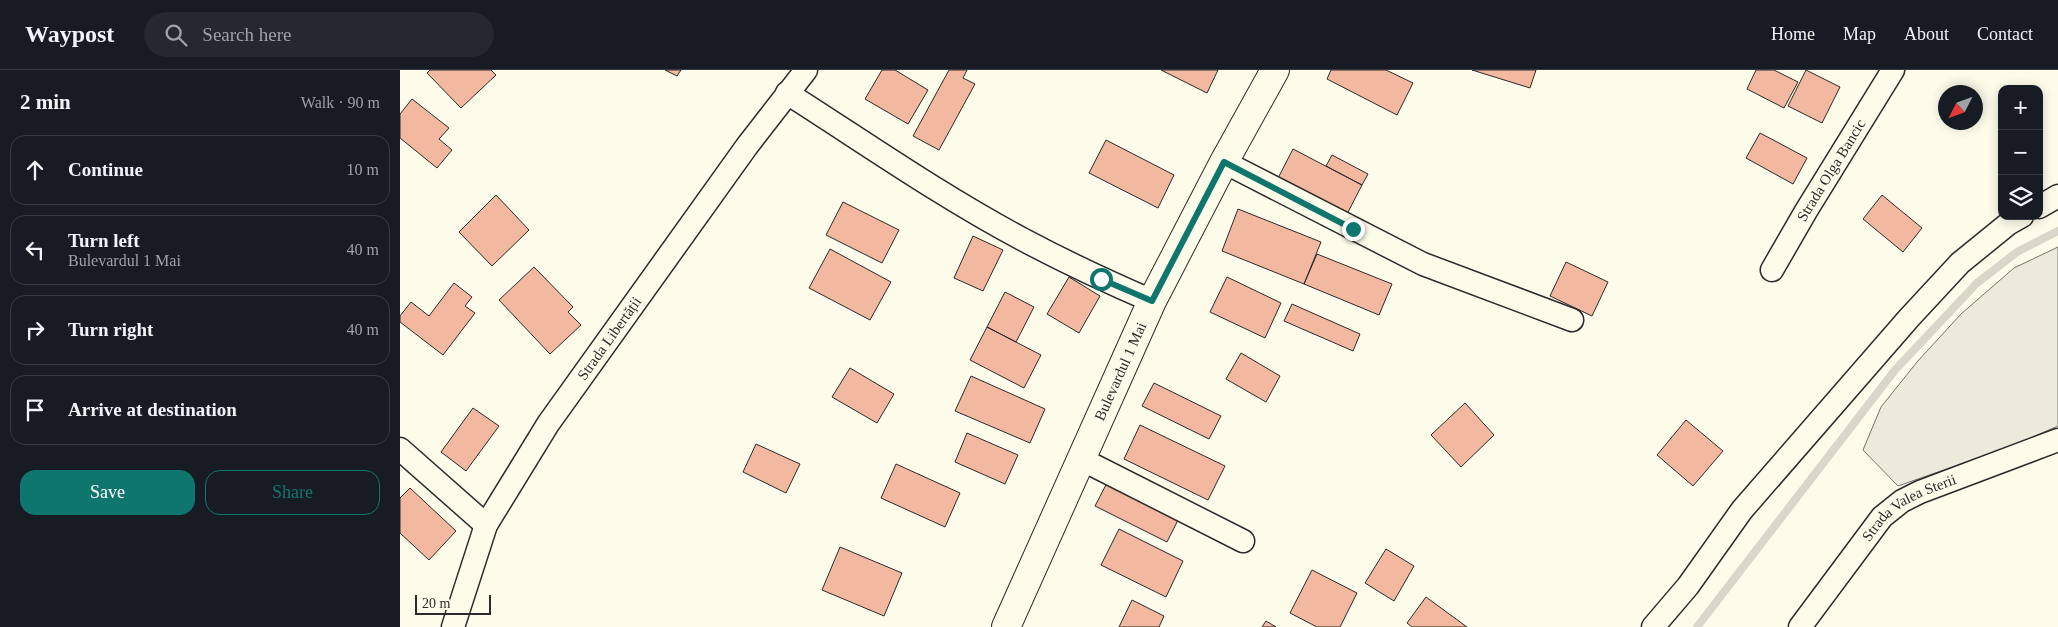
<!DOCTYPE html>
<meta charset="utf-8">
<style>
:root{--surface:#171b24;--page:#242831;--text:#f1f3f6;--muted:#9ea1a6;--line:#363941;--accent:#0f766e}
body{margin:0;font-family:Georgia,serif;background:var(--page);color:var(--text)}
.controls{position:absolute;right:15px;top:15px;display:grid;overflow:hidden;border-radius:10px;box-shadow:0 2px 12px #0003}
.controls button{width:45px;height:45px;display:grid;place-items:center;padding:0;border:0;border-bottom:1px solid var(--line);background:var(--surface);color:var(--text);font:25px sans-serif}
.compass{position:absolute;left:1538px;top:15px;width:45px;height:45px;border-radius:50%;background:var(--surface);box-shadow:0 2px 12px #0003;rotate:228deg}
.scale{position:absolute;left:15px;bottom:12px;width:76px;box-sizing:border-box;padding-left:5px;border:2px solid #2b2b2b;border-top:0;font-size:14px;line-height:18px;white-space:nowrap;color:#2b2b2b;-webkit-text-stroke:4px #fdfbea;paint-order:stroke}
.stop{position:absolute;width:15px;height:15px;margin:-11px;border:4px solid #0f766e;border-radius:50%;background:#fff}
.stop.end{background:#0f766e;border-color:#fff;box-shadow:0 1px 5px #0008}
.list{margin:0;padding:0;list-style:none}
h2{display:flex;justify-content:space-between;align-items:center;height:65px;margin:0;padding:0 20px;font-size:21px}
h2 small{font-size:16px;font-weight:400;color:var(--muted)}
.list li{display:grid;grid-template-columns:32px 1fr auto;gap:15px;align-items:center;box-sizing:border-box;height:70px;margin:0 10px 10px;padding:0 10px;border:1px solid var(--line);border-radius:15px}
.list b{display:block;font-size:19px;white-space:nowrap}
.list p{margin:0;font-size:16px;white-space:nowrap;color:var(--muted)}
.list em{font-size:16px;font-style:normal;color:var(--muted)}
.actions{display:flex;gap:10px;padding:15px 20px}
.actions a{flex:1;padding:11px 0;border:1px solid var(--accent);border-radius:15px;text-align:center;font-size:18px;color:var(--accent)}
.actions .main{background:var(--accent);color:#fff}
.icon{flex:none;width:28px;height:28px;fill:none;stroke:currentColor;stroke-width:2;stroke-linecap:round;stroke-linejoin:round}
.map{position:relative;flex:none;width:1658px;height:557px;overflow:hidden}
header{display:flex;align-items:center;gap:30px;box-sizing:border-box;height:70px;padding:0 25px;background:var(--surface);border-bottom:1px solid var(--line)}
header strong{font-size:24px}
nav{display:flex;gap:28px;margin-inline-start:auto;font-size:18px}
.search{width:350px;height:45px;background:var(--page);display:flex;align-items:center;gap:12px;box-sizing:border-box;padding:0 18px;border-radius:28px;color:var(--muted);font-size:19px}
main{display:flex}
aside{flex:1;background:var(--surface)}
.map>svg:first-child{display:block}
.green{fill:#ecebdb;stroke:#74746e}
.lines{fill:none;stroke-linecap:round;stroke-linejoin:round}
.stream{stroke:#d8d7c9;stroke-width:8}
.building{fill:#f2b8a0;stroke:#2b2b2b}
.street-casing{stroke:#2b2b2b;stroke-width:25}
.secondary-casing{stroke:#2b2b2b;stroke-width:30}
.street{stroke:#fdfbea;stroke-width:22}
.secondary{stroke:#fdfbea;stroke-width:28}
.route{stroke:#0f766e;stroke-width:6}
.labels{text-anchor:middle;dominant-baseline:central;stroke-width:4;stroke-linejoin:round;paint-order:stroke}
.street-label{font-size:15px;fill:#2b2b2b;stroke:#fdfbea}
</style>
<header>
<strong>Waypost</strong>
<div class="search"><svg class="icon" aria-label="search" viewBox="0 0 24 24"><circle cx="10" cy="10" r="6"/><path d="M15 15l6 6"/></svg>Search here</div>
<nav><a>Home</a><a>Map</a><a>About</a><a>Contact</a></nav>
</header>
<main>
<aside>
<h2>2 min<small>Walk · 90 m</small></h2>
<ul class="list">
<li><svg class="icon" aria-label="ahead" viewBox="0 0 24 24"><path d="M12 20V5M6 11l6-6 6 6"/></svg><div><b>Continue</b></div><em>10 m</em></li>
<li><svg class="icon" aria-label="left" viewBox="0 0 24 24"><path d="M17 20v-9H6M10 6l-5 5 5 5"/></svg><div><b>Turn left</b><p>Bulevardul 1 Mai</p></div><em>40 m</em></li>
<li><svg class="icon" aria-label="right" viewBox="0 0 24 24"><path d="M7 20v-9h11M14 6l5 5-5 5"/></svg><div><b>Turn right</b></div><em>40 m</em></li>
<li><svg class="icon" aria-label="arrive" viewBox="0 0 24 24"><path d="M6 21V4h12l-3 4 3 4H6"/></svg><div><b>Arrive at destination</b></div></li>
</ul>
<div class="actions"><a class="main">Save</a><a>Share</a></div>
</aside>
<div class="map">
<svg width="1658" height="557" viewBox="0 0 1658 557">
<rect width="100%" height="100%" fill="#fdfbea"/>
<path class="green" d="M1658 177V356L1612 376 1498 416 1463 380 1481 337 1517 292 1561 244 1614 198Z"/>
<g class="lines">
<path class="stream" d="M1297 557 1495 300 1577 213 1617 182 1658 161"/>
</g>
<path class="building" d="M30 0H91L96 5 61 38 27 3Z
M265 0H281L277 6Z
M482 0H495L528 20 508 54 465 29Z
M549 0H567L563 8 575 14 539 80 513 66Z
M761 0H818L807 23Z
M931 0H986L1013 13 997 45 927 9Z
M1072 0H1136L1130 18Z
M1356 0H1374L1398 12 1384 38 1347 19Z
M1406 0 1440 17 1422 53 1388 36Z
M12 29 49 58 39 69 52 80 37 98 0 68V44Z
M1360 63 1407 88 1393 114 1346 88Z
M706 70 774 105 758 138 689 103Z
M893 79 962 115 946 146 877 110Z
M932 85 968 104 962 115 926 96Z
M96 125 129 160 92 196 59 162Z
M1482 125 1522 158 1503 182 1463 149Z
M443 132 499 160 482 193 426 165Z
M838 139 921 172 904 214 822 181Z
M573 166 603 180 583 221 554 208Z
M430 179 491 212 470 250 409 218Z
M917 184 992 214 979 245 904 214Z
M1166 192 1208 212 1192 246 1150 226Z
M134 197 173 237 168 242 181 255 150 284 99 230Z
M669 207 700 226 679 263 647 244Z
M827 207 881 233 865 268 810 242Z
M54 213 72 227 65 236 75 243 43 285 0 252V246L11 232 29 246Z
M605 222 634 237 616 272 587 257Z
M892 234 960 264 953 281 884 251Z
M587 257 641 285 624 318 570 290Z
M841 283 880 306 866 332 826 309Z
M450 298 494 324 477 353 432 327Z
M571 306 645 339 630 373 555 341Z
M754 313 821 346 809 369 742 336Z
M1065 333 1094 365 1061 397 1031 365Z
M73 338 99 356 66 401 41 382Z
M1286 350 1323 381 1293 416 1257 385Z
M740 355 825 396 808 430 724 389Z
M567 363 618 385 605 414 555 392Z
M356 374 400 394 386 423 343 402Z
M496 394 560 423 545 457 481 428Z
M709 409 780 446 767 472 695 436Z
M10 418 56 461 29 490 0 463V428Z
M719 459 783 491 766 527 701 495Z
M440 477 502 503 484 546 422 520Z
M986 479 1014 496 994 531 965 513Z
M912 500 957 523 940 557H917L890 543Z
M1026 527 1067 557H1012L1007 553Z
M732 530 764 546 759 557H719Z
M866 551 876 557H862Z"/>
<g class="lines">
<g class="street-casing">
<g id="street">
<path d="M387 23C464 72 541 126 622 169 665 192 708 212 752 231"/>
<path d="M824 92 1023 194 1172 250"/>
<path d="M1639 137 1658 126"/>
<path id="s1" d="M1372 200 1406 141 1493 0"/>
<path d="M0 379 86 455"/>
<path d="M681 389 843 471"/>
<path id="s2" d="M53 557 86 455 148 354 347 76 406 0"/>
<path d="M1253 557 1288 516 1342 440 1509 248 1560 193 1608 154 1622 146"/>
<path id="s3" d="M1400 557 1482 447 1502 431 1520 422 1658 370"/>
</g>
</g>
<g class="secondary-casing">
<g id="secondary">
<path id="s4" d="M606 557 752 231 824 92 875 0"/>
</g>
</g>
<use href="#street" class="street"/>
<use href="#secondary" class="secondary"/>
</g>
<g class="lines">
<path class="route" d="M701 209 752 231 824 92 953 159"/>
</g>
<g class="labels">
<g class="street-label">
<text stroke="none"><textPath href="#s1" startOffset="116">Strada Olga Bancic</textPath></text>
<text stroke="none"><textPath href="#s2" startOffset="331">Strada Libertății</textPath></text>
<text stroke="none"><textPath href="#s4" startOffset="280">Bulevardul 1 Mai</textPath></text>
<text stroke="none"><textPath href="#s3" startOffset="165">Strada Valea Sterii</textPath></text>
</g>
</g>
</svg>
<div class="controls">
<button>+</button>
<button>−</button>
<button><svg class="icon" aria-label="layers" viewBox="0 0 24 24"><path d="M12 4l9 5-9 5-9-5zM3 14l9 5 9-5"/></svg></button>
</div>
<svg class="compass" viewBox="-18 -18 36 36"><path d="M0-13l5 13h-10z" fill="#e53935"/><path d="M0 13l5-13h-10z" fill="#9ea1a6"/></svg>
<div class="scale">20 m</div>
<div class="stop" style="left:701px;top:209px"></div>
<div class="stop end" style="left:953px;top:159px"></div>
</div>
</main>
